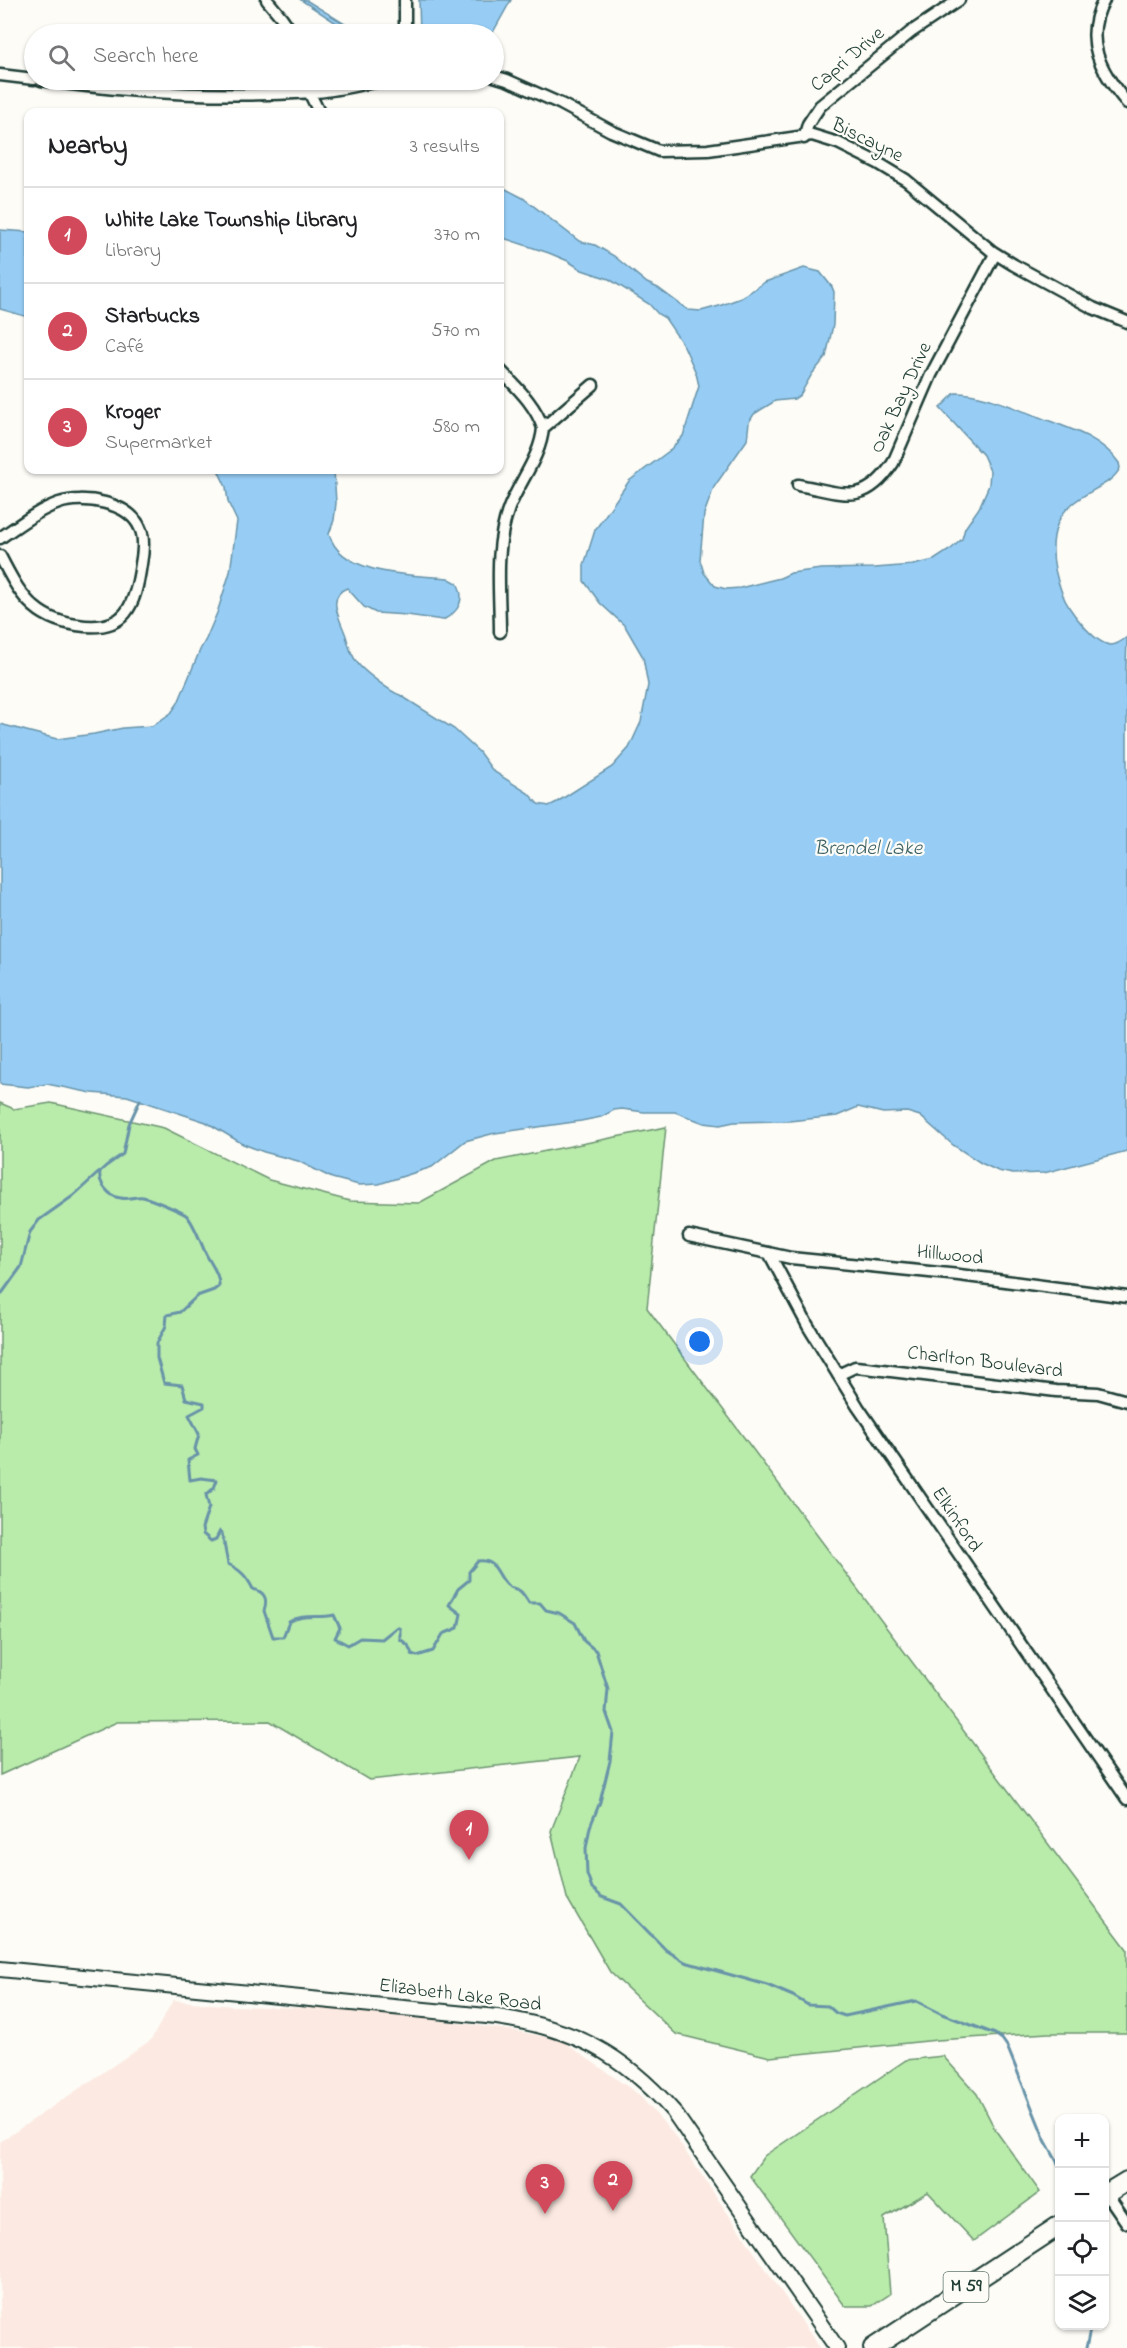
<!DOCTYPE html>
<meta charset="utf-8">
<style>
:root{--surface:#fff;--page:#f6f6f6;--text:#202124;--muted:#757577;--line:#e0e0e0;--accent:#d1495b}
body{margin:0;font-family:"Indie Flower",sans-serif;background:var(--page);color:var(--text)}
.controls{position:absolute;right:18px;bottom:18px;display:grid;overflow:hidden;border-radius:12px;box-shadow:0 2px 4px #0004}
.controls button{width:54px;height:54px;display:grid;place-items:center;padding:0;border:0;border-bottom:2px solid var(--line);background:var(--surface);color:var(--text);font:30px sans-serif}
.you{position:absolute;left:700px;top:1342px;width:21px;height:21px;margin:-15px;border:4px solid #fff;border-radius:50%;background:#1a73e8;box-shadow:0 0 0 9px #1a73e833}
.badge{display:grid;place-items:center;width:39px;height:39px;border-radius:50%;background:var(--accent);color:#fff;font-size:20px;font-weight:700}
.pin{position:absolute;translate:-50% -50px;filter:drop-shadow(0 2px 3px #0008)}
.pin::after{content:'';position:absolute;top:32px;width:21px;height:18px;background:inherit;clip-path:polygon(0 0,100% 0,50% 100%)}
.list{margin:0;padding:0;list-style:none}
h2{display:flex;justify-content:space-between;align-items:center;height:78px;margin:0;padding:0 24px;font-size:26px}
h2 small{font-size:20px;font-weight:400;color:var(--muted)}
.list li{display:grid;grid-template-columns:39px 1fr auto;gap:18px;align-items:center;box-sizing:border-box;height:96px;padding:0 24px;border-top:2px solid var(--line)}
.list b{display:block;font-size:22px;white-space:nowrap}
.list p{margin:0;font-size:20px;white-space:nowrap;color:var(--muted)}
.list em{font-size:20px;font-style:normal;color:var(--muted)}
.icon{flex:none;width:33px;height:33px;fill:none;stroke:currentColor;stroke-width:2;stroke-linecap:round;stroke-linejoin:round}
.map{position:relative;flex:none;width:1127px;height:2348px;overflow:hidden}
.search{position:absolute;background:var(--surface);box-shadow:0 2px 4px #0004;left:24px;top:24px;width:480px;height:66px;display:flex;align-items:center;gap:15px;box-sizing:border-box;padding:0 21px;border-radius:33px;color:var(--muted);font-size:22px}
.panel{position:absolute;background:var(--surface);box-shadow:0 2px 4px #0004;left:24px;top:108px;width:480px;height:366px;border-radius:12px}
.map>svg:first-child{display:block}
.built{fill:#fceae2}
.green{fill:#b9ebab;stroke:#6c9470;stroke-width:1.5}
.water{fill:#97cdf5;stroke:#6793a8;stroke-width:1.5}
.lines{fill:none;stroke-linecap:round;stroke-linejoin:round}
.stream{stroke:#6793a8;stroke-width:3}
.minor-casing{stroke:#1f3d34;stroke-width:15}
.tertiary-casing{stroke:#1f3d34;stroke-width:18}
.trunk-casing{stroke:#1f3d34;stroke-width:22}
.minor{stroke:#fdfcf7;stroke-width:10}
.tertiary{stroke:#fdfcf7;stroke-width:14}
.trunk{stroke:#fdfcf7;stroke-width:18}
.labels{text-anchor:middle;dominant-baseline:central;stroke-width:4.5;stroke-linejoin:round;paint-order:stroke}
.shield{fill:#fdfcf7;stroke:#62766e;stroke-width:1.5}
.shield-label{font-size:18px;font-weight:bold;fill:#1f3d34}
.street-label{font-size:20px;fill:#1f3d34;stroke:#fdfcf7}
.water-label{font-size:21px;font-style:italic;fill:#3d6164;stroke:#fdfcf7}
</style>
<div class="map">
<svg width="1127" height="2348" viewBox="0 0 1127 2348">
<rect width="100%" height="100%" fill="#fdfcf7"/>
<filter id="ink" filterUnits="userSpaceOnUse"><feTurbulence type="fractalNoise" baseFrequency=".0167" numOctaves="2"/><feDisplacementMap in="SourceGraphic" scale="12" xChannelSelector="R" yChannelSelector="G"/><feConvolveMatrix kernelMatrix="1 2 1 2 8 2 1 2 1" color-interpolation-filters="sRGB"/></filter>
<g filter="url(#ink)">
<path class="built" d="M173 2000 232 2006 311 2008 409 2016 516 2031 561 2040 638 2094 672 2132 820 2348H0V2142L151 2040Z"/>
<path class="green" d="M0 1103 14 1109 51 1103 164 1128 269 1180 350 1201 419 1203 496 1161 666 1127 647 1308 1127 1949V2033H1048L937 2040 770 2057 676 2034 610 1972 567 1898 551 1831 580 1757 369 1780 270 1721 117 1722 0 1775Z
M943 2056 977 2094 996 2131 1040 2192 974 2241 928 2192 884 2218 890 2294 872 2306H845L750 2176 764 2156 906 2060Z"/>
<path class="water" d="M301 0H306L345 24 357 34H353Z
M419 0H511L492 34H420Z
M500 186 523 198 579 241 595 245 614 256 647 283 658 288 688 310 701 311 719 306 741 298 765 282 804 268 820 272 832 287 834 292 833 325 826 357 812 374 800 395 794 399 775 401 754 414 749 422 747 440 714 487 704 514 700 560 704 573 715 586 726 589 740 588 780 578 791 573 821 569 875 568 913 565 934 560 951 549 962 539 965 528 979 508 989 485 990 471 983 455 940 408 955 393C981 393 1007 405 1031 414 1061 426 1100 435 1119 463L1120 468C1109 491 1069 492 1057 525 1049 547 1054 572 1062 593 1067 608 1094 644 1111 645 1117 645 1122 641 1127 637 1127 650 1124 696 1127 703V1151L1044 1173 1013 1174 998 1171 981 1163 953 1145 920 1116 907 1112 883 1113 858 1107 837 1116 789 1121 734 1122 720 1125 704 1123 675 1112H644L622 1109 614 1110 601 1117 581 1121 495 1133 465 1141 432 1167 379 1184 359 1185 332 1178 298 1161 264 1152 243 1144 206 1122 127 1096 92 1093 47 1084 28 1087 0 1084V724L57 739 94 734 123 728 152 726 171 713 178 703 200 650 206 639 217 613 230 572 237 521 228 502 226 487 218 470H334L336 503 334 520 329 534C341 576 413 575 448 578L457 583C466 599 459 612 443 620L407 615 376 613 364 607 347 588C325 596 341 621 346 636 349 646 351 656 359 665 365 672 392 693 400 695L454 729 479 752 493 771 528 793 538 804 549 806 557 802 612 767 629 748 641 722 648 685 643 657 625 626 600 603 584 581V565L595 530 629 481 669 451 683 436 699 386 696 373 684 346 665 318 658 314 649 304 609 279 582 270 568 261 549 253 500 237Z
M0 230 28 232V317L0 309Z"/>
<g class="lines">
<path class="stream" d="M100 1172C98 1183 109 1197 121 1198 128 1200 135 1196 143 1197 151 1199 180 1211 186 1215 193 1221 201 1243 205 1252 210 1263 220 1274 219 1286L214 1290 197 1296 180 1312 167 1315 166 1326 157 1343V1358L164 1383 182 1385 186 1399 204 1403V1407L189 1415 199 1434 195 1449 198 1455 188 1460 190 1480 201 1478 217 1480 214 1488 206 1495 209 1507 202 1528 203 1534 211 1541 216 1539 220 1531 222 1533 228 1564C241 1570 247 1577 253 1589 265 1592 268 1599 264 1611L273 1637H283L289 1622C303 1613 319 1619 334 1615L340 1628 335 1638 348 1645 360 1638 382 1639 397 1627 400 1629V1639L408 1645 412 1654 417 1656 433 1651 443 1634 458 1628 461 1614 449 1605 458 1589 469 1580V1572L478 1561C497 1559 496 1574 507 1585 511 1589 516 1588 520 1591 524 1594 526 1599 529 1603H540L546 1610 559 1613 575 1623 584 1641 596 1651 608 1689 606 1712 613 1732 610 1761 600 1802 590 1827 586 1848 587 1874 592 1888 602 1897 621 1904 666 1950 685 1962 767 1985 793 1996 808 2005 828 2006 836 2013 845 2016 916 2001 942 2014 995 2034 1002 2039 1007 2046 1045 2140 1060 2167
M0 1296 21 1267 30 1232 39 1220 73 1196 106 1166 123 1154 129 1124 140 1100
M1086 2348 1090 2330 1089 2326"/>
<g class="minor-casing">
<path id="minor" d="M267 0 282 18 293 34
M1104 0C1082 40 1101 72 1127 103
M405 34V0
M0 75 34 79
M494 76 507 80 561 104 611 131 659 151 708 150 812 135 838 143 878 163 906 180 993 252 1014 265 1093 308 1127 322
M41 80C130 93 224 98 314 92 338 91 363 83 386 80
M307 80 309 92 319 112
M804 138 808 124 820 106 911 32 959 0
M500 370C517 388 535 404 543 428
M798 485C843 493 864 507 893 463L931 375 995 254
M0 538C18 526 38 510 59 503 83 495 129 502 140 528 145 538 143 553 141 564 135 606 126 633 77 625 33 619 19 593 0 556
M500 632C500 590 494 548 509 508 519 482 541 456 543 428L593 385
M689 1236 791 1258 959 1275 1127 1297
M769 1253 808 1326 858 1407 1127 1799
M838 1375 855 1367 866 1368 1056 1391 1098 1393 1127 1401
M1107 2194 1127 2223"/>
</g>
<g class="tertiary-casing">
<path id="tertiary" d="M0 1969 497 2017C573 2028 622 2053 673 2111L837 2348"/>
</g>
<g class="trunk-casing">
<path id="trunk" d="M1104 2195 1127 2181
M873 2348 1060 2225"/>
</g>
<use href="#minor" class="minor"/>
<use href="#tertiary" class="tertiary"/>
<use href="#trunk" class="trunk"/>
</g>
</g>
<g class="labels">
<rect class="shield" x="943.5" y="2272" width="45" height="30" rx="4.5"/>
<g class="shield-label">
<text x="966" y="2287">M 59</text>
</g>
<g class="street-label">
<text transform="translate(848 60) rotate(-40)">Capri Drive</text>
<text transform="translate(867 141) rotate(26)">Biscayne</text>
<text transform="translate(902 398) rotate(-65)">Oak Bay Drive</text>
<text transform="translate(950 1256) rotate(6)">Hillwood</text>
<text transform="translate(985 1363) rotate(7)">Charlton Boulevard</text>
<text transform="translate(956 1520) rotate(56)">Elkinford</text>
<text transform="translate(460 1996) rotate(7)">Elizabeth Lake Road</text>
</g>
<g class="water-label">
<text x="868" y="849">Brendel Lake</text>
</g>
</g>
</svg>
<div class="controls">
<button>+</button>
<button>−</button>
<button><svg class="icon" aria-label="locate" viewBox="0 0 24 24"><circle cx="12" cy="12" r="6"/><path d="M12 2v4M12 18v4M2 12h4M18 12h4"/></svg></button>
<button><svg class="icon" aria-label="layers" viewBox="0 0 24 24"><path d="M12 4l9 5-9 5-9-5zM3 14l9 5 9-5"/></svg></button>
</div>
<div class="you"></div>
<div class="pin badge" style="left:469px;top:1860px">1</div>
<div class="pin badge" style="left:613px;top:2211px">2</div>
<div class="pin badge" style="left:545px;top:2214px">3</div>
<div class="search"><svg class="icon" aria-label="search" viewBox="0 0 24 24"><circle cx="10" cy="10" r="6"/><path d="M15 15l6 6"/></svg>Search here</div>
<section class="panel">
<h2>Nearby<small>3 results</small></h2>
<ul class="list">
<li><span class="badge">1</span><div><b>White Lake Township Library</b><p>Library</p></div><em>370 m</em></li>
<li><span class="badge">2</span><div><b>Starbucks</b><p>Café</p></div><em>570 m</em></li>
<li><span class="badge">3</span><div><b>Kroger</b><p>Supermarket</p></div><em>580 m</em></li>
</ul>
</section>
</div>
